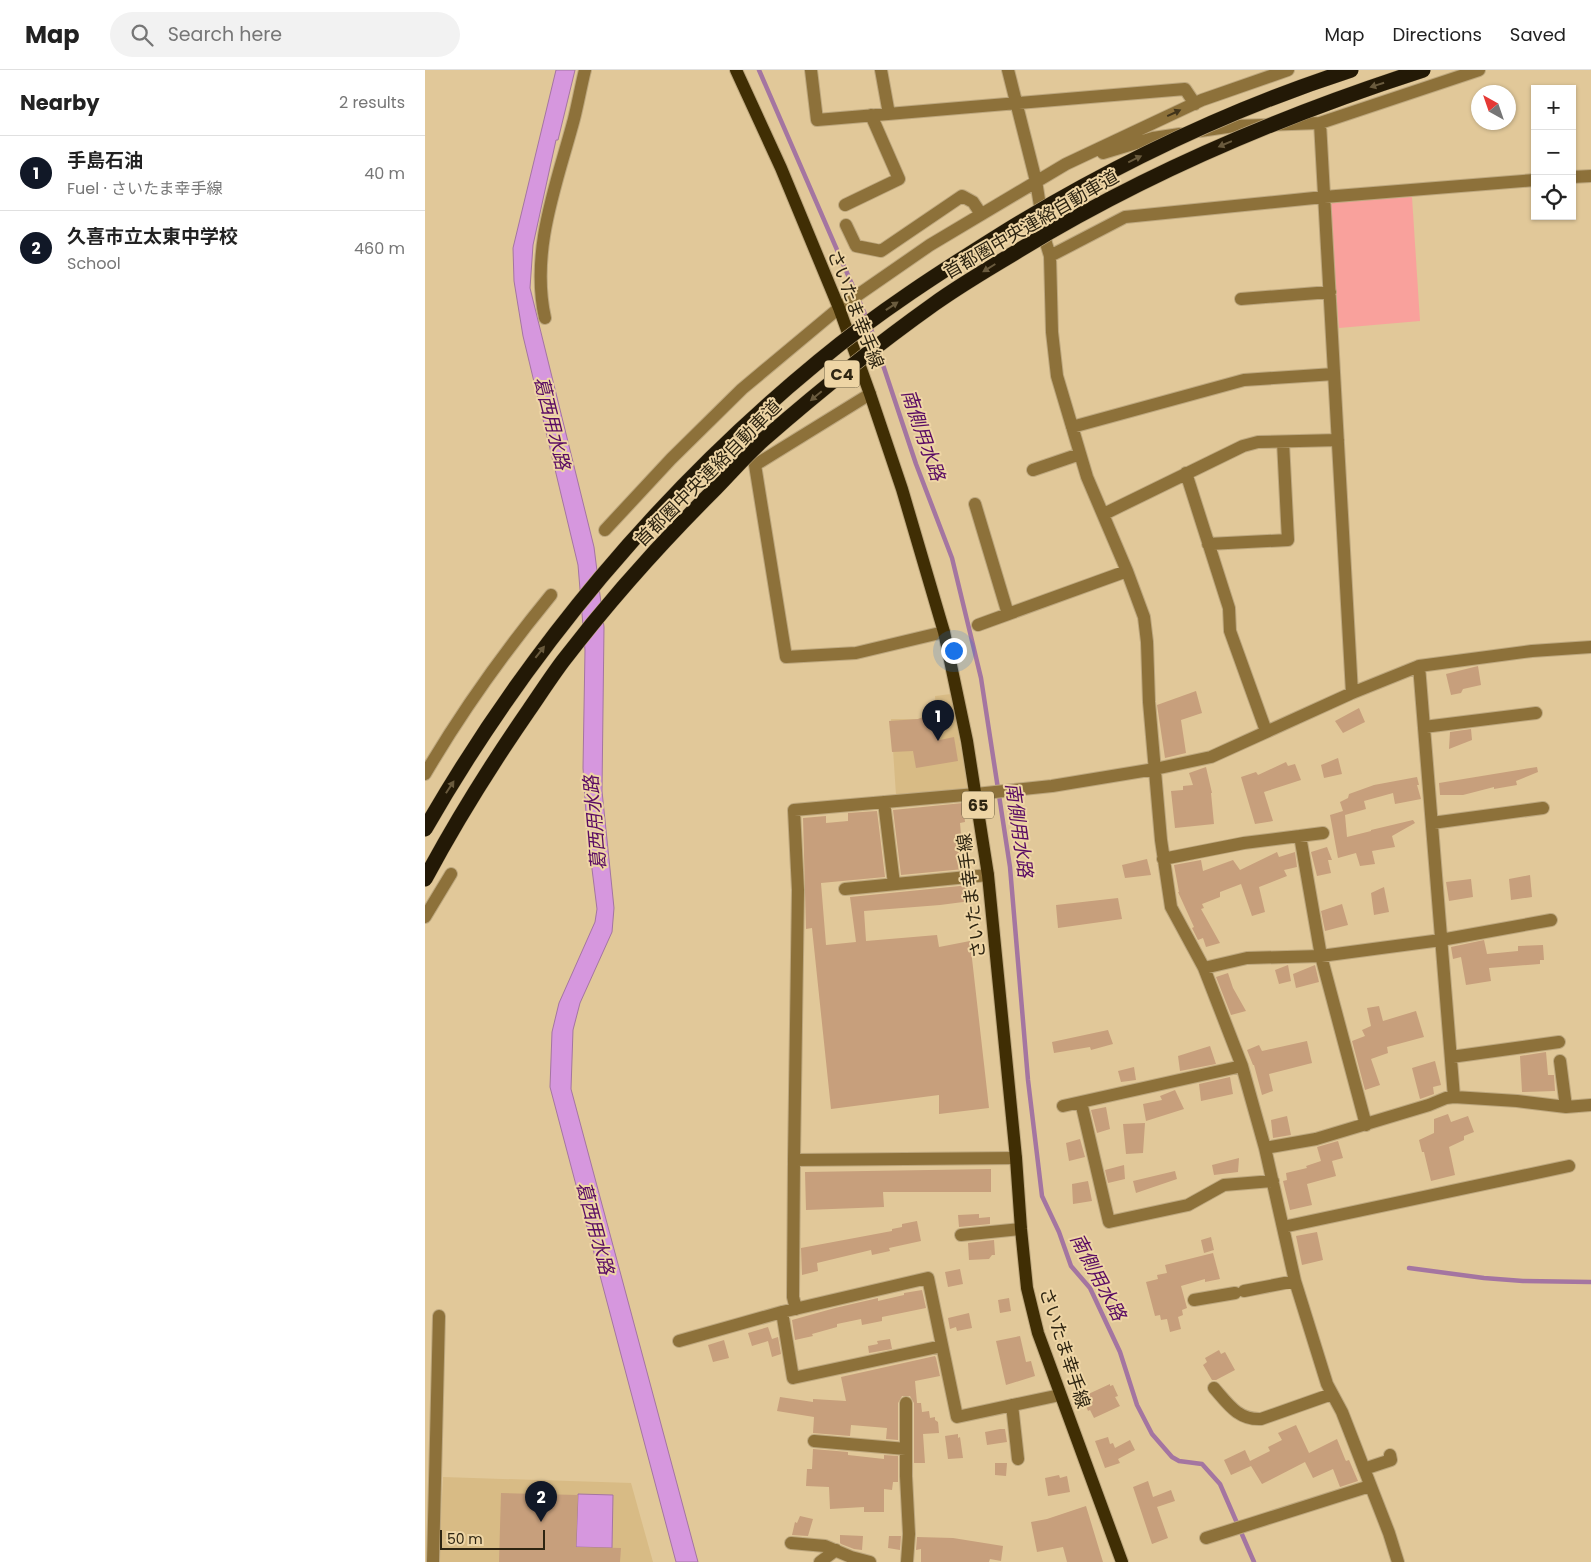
<!DOCTYPE html>
<meta charset="utf-8">
<style>
:root{--surface:#fff;--page:#f2f2f2;--text:#222;--muted:#767676;--line:#e0e0e0;--accent:#111827}
body{margin:0;font-family:Poppins,"Noto Sans JP",sans-serif;background:var(--page);color:var(--text)}
.controls{position:absolute;right:15px;top:15px;display:grid;overflow:hidden;border-radius:0px;box-shadow:0 1px 4px #0004}
.controls button{width:45px;height:45px;display:grid;place-items:center;padding:0;border:0;border-bottom:1px solid var(--line);background:var(--surface);color:var(--text);font:25px sans-serif}
.compass{position:absolute;left:1046px;top:15px;width:45px;height:45px;border-radius:50%;background:var(--surface);box-shadow:0 1px 4px #0004;rotate:320deg}
.scale{position:absolute;left:15px;bottom:12px;width:105px;box-sizing:border-box;padding-left:5px;border:2px solid #2e2512;border-top:0;font-size:14px;line-height:18px;white-space:nowrap;color:#2e2512;-webkit-text-stroke:4px #eed5a5;paint-order:stroke}
.you{position:absolute;left:528px;top:580px;width:18px;height:18px;margin:-12px;border:4px solid #fff;border-radius:50%;background:#1a73e8;box-shadow:0 0 0 8px #1a73e833}
.badge{display:grid;place-items:center;width:32px;height:32px;border-radius:50%;background:var(--accent);color:#fff;font-size:16px;font-weight:700}
.pin{position:absolute;translate:-50% -41px;filter:drop-shadow(0 1px 2px #0008)}
.pin::after{content:'';position:absolute;top:26px;width:18px;height:15px;background:inherit;clip-path:polygon(0 0,100% 0,50% 100%)}
.list{margin:0;padding:0;list-style:none}
h2{display:flex;justify-content:space-between;align-items:center;height:65px;margin:0;padding:0 20px;font-size:21px}
h2 small{font-size:16px;font-weight:400;color:var(--muted)}
.list li{display:grid;grid-template-columns:32px 1fr auto;gap:15px;align-items:center;box-sizing:border-box;height:75px;padding:0 20px;border-top:1px solid var(--line)}
.list b{display:block;font-size:19px;white-space:nowrap}
.list p{margin:0;font-size:16px;white-space:nowrap;color:var(--muted)}
.list em{font-size:16px;font-style:normal;color:var(--muted)}
.icon{flex:none;width:28px;height:28px;fill:none;stroke:currentColor;stroke-width:2;stroke-linecap:round;stroke-linejoin:round}
.map{position:relative;flex:none;width:1166px;height:1492px;overflow:hidden}
header{display:flex;align-items:center;gap:30px;box-sizing:border-box;height:70px;padding:0 25px;background:var(--surface);border-bottom:1px solid var(--line)}
header strong{font-size:24px}
nav{display:flex;gap:28px;margin-inline-start:auto;font-size:18px}
.search{width:350px;height:45px;background:var(--page);display:flex;align-items:center;gap:12px;box-sizing:border-box;padding:0 18px;border-radius:28px;color:var(--muted);font-size:19px}
main{display:flex}
aside{flex:1;background:var(--surface)}
.map>svg:first-child{display:block}
.built{fill:#d8bb85}
.green{fill:#f9a19c}
.water{fill:#d697de;stroke:#a475a1}
.lines{fill:none;stroke-linecap:round;stroke-linejoin:round}
.stream{stroke:#a475a1;stroke-width:4.5}
.building{fill:#c79f7c}
.minor-casing{stroke:#bda77e;stroke-width:14}
.major-casing{stroke:#bda77e;stroke-width:14}
.minor{stroke:#8d713a;stroke-width:12}
.major{stroke:#402e04;stroke-width:12}
.highway-bridge-casing{stroke:#bda77e;stroke-width:16;stroke-linecap:butt}
.highway-bridge{stroke:#231906;stroke-width:15}
.oneway{fill:#6a5b3e}
.oneway2{fill:#41341a}
.labels{text-anchor:middle;dominant-baseline:central;stroke-width:4;stroke-linejoin:round;paint-order:stroke}
.shield{fill:#eed5a5;stroke:#685a3e;stroke-width:1}
.shield-label{font-size:16px;font-weight:bold;fill:#2e2512}
.street-label{font-size:18px;fill:#2e2512;stroke:#eed5a5}
.water-label{font-size:19px;font-style:italic;fill:#590a63;stroke:#eed5a5}
</style>
<header>
<strong>Map</strong>
<div class="search"><svg class="icon" aria-label="search" viewBox="0 0 24 24"><circle cx="10" cy="10" r="6"/><path d="M15 15l6 6"/></svg>Search here</div>
<nav><a>Map</a><a>Directions</a><a>Saved</a></nav>
</header>
<main>
<aside>
<h2>Nearby<small>2 results</small></h2>
<ul class="list">
<li><span class="badge">1</span><div><b>手島石油</b><p>Fuel · さいたま幸手線</p></div><em>40 m</em></li>
<li><span class="badge">2</span><div><b>久喜市立太東中学校</b><p>School</p></div><em>460 m</em></li>
</ul>
</aside>
<div class="map">
<svg width="1166" height="1492" viewBox="0 0 1166 1492">
<rect width="100%" height="100%" fill="#e1c899"/>
<path class="built" d="M526 624 543 718 471 725 466 649H493L511 642 510 626Z
M18 1407 206 1413 228 1492H14Z"/>
<path class="green" d="M987 127 995 251 914 258 904 137 909 131Z"/>
<path class="water" d="M131 0H150L133 70H131L108 175 105 218 169 477 179 557 177 721 189 838 187 862 155 933 148 960 146 1019 273 1492H251L125 1017 127 962 134 933 170 852 172 839 162 759 158 698 160 580 153 495 98 266 89 211 88 178Z
M153 1424 188 1425 187 1478 151 1477Z"/>
<g class="lines">
<path class="stream" d="M334 0 442 249
M445 256 491 394 527 488 556 608 585 797 603 1010 617 1126 634 1162 646 1196 665 1218 695 1282 712 1335 727 1364 747 1387 754 1391 777 1394 795 1414 829 1492
M984 1198 1059 1208 1098 1211 1166 1212"/>
</g>
<path class="building" d="M1053 596 1056 615 1038 619 1036 623 1026 625 1021 604Z
M771 621 777 643 756 650 761 683 740 688 732 635Z
M934 638 940 652 918 663 910 651Z
M512 642 515 670 529 667 533 691 491 698 488 681 467 682 464 651 493 649Z
M1046 659 1047 670 1024 679 1025 662Z
M913 688 917 704 899 708 896 695Z
M861 692 863 696 870 694 876 710 839 722 848 751 830 754 816 707 831 702 833 705Z
M781 697 787 723H786L789 754 750 758 746 721 758 720V716L768 715 764 703Z
M1112 697 1113 702 1091 711 1092 715 1069 719V717L1038 725H1015L1014 713Z
M992 707 994 715H992L996 729 970 734 968 723 939 731 941 739 920 745 922 767 946 761V760L988 750 990 753 967 766 970 777 947 781 950 794 935 796 931 783 913 788 905 745 918 741 915 732 923 728 924 724 949 715Z
M538 733 540 752 535 753 539 799 476 805 468 740Z
M452 741 460 807 396 813 401 875 431 872 425 827 545 815 546 831 515 835 439 841 441 871 512 865 514 877 545 871 564 1038 514 1044V1025L406 1039 387 858 381 859 378 748 401 746V753L423 751V743Z
M902 777 907 790H903L906 803 892 806 886 782Z
M852 782 854 787 870 782 872 797 859 800 862 806 834 817 840 842 827 846 816 814 795 822V827L777 834 779 838 776 839 795 873 781 877 778 868 773 870 767 858 769 857 753 822H754L749 795 776 790 778 801 808 790 815 800Z
M722 789 726 805 700 808 697 795Z
M1105 805 1107 827 1086 830 1084 809Z
M1046 809 1048 827 1024 831 1021 812Z
M959 817 964 842 949 845 946 823Z
M693 828 697 849 633 858 631 835Z
M917 834 923 855 900 861 896 841Z
M1059 870 1062 884 1093 881V876L1118 875 1119 890H1115V894L1064 898 1066 911 1041 915 1036 887 1028 889 1026 877Z
M863 895 866 911 854 914 850 900Z
M890 895 894 912 871 918 868 904Z
M803 903 808 918 821 941 806 945 791 907Z
M954 936 958 951 991 941 999 967 962 977 963 983 946 989 955 1015 940 1020 927 971 940 966 937 960 946 956 942 938Z
M683 960 688 974 666 980 665 977 629 983 627 972Z
M882 971 887 993 844 1004 848 1021 837 1025 829 995H828L822 980 834 975 837 981Z
M785 976 791 994 755 1001 753 986Z
M1121 982 1123 1005H1129L1130 1021 1097 1022 1095 986Z
M1010 991 1016 1015 1008 1017 1009 1024 995 1029 987 998Z
M709 997 711 1010 696 1012 693 1001Z
M805 1007 808 1024 776 1031 774 1014Z
M750 1020 759 1039 721 1051 718 1034 737 1030 735 1026Z
M681 1037 685 1059 672 1063 666 1040Z
M1023 1044 1026 1052 1043 1046 1049 1062 1039 1066V1070L1024 1077 1030 1105 1006 1111 999 1082H997L994 1070 1009 1063V1049Z
M862 1046 866 1065 848 1068 846 1050Z
M720 1053 718 1083 701 1084 698 1054Z
M655 1069 660 1087 644 1091 641 1073Z
M913 1071 918 1088 907 1091 911 1106 882 1114 887 1135 865 1140 858 1111 862 1110 861 1103 882 1098 881 1096 896 1091 892 1077Z
M814 1088 813 1102 789 1105 787 1095Z
M699 1095 700 1109 683 1113 680 1100Z
M566 1099V1122H458L459 1137 381 1140 380 1102Z
M750 1101 752 1109 711 1123 708 1111Z
M663 1111 667 1131 648 1134 647 1114Z
M554 1144V1148L565 1147V1154L534 1157 533 1145Z
M492 1151 496 1171 464 1178 465 1181 447 1185 446 1180 392 1193 393 1201 377 1205 376 1178 467 1161V1159L477 1157V1154Z
M892 1162 898 1190 877 1195 871 1166Z
M786 1167 789 1180 779 1183 776 1170Z
M569 1170 570 1185H567L564 1189 544 1190 543 1173Z
M788 1183 795 1209 780 1212V1209L756 1216 762 1238 757 1240 758 1245 753 1247 756 1259 745 1262 742 1249 736 1250 735 1245 730 1246 721 1212 733 1209 732 1205 742 1203 740 1195Z
M535 1199 538 1214 523 1217 520 1202Z
M497 1220 501 1238 457 1247V1251L437 1255 436 1249 412 1254V1257L387 1264 388 1266 370 1270 367 1250 410 1238 453 1228V1231L479 1225V1223Z
M584 1228 586 1241 575 1243 573 1230Z
M544 1243 547 1258 532 1261 531 1257 525 1259 523 1248Z
M343 1257 347 1269 353 1267 356 1284 347 1287 343 1271 327 1276 323 1263Z
M595 1266 601 1292 606 1291 610 1306 581 1315 571 1271Z
M465 1269 467 1279 444 1283 443 1276 453 1274 452 1271Z
M299 1270 304 1288 288 1292 283 1275Z
M794 1280 796 1284 800 1282 810 1300 791 1310H787L778 1295 782 1292 780 1288Z
M510 1286 511 1288 515 1306 490 1311 492 1333H496L497 1342 504 1341 505 1348 510 1347V1350L513 1352 514 1363 498 1364 500 1393H489V1333L485 1326H477L473 1333V1370L461 1369 462 1358 426 1355 425 1366 388 1363 389 1347 352 1341 355 1327 388 1332V1329L421 1331 416 1307Z
M685 1314V1316L688 1315 693 1326 690 1327 695 1336 669 1348 665 1340 663 1341 659 1331 661 1330 659 1326Z
M871 1355 884 1383 912 1369 920 1389 921 1391 924 1390 933 1411 915 1417 908 1399 888 1408 880 1392 837 1414 826 1396 806 1405 799 1390 820 1380 825 1391 845 1381 843 1377 857 1370 853 1363Z
M575 1359H580L582 1372 562 1375 560 1362Z
M533 1364V1368L535 1367 538 1388 523 1389 520 1366Z
M683 1367 685 1374 688 1373 690 1378 705 1370 710 1380 693 1389 695 1393 680 1398 670 1371Z
M388 1379 423 1382V1385L459 1389V1385L473 1386V1412H468L467 1420 459 1419V1442H439V1437L405 1439 404 1417 381 1416 382 1399H387Z
M570 1393H582L581 1406 570 1405Z
M634 1405 635 1408 642 1406 645 1422 623 1426 620 1408Z
M723 1411 728 1427 746 1420 750 1431 732 1437 743 1468 727 1474 708 1417Z
M76 1423 153 1425 151 1477 196 1478 195 1492H74Z
M661 1436 678 1492H642L638 1477 612 1482 606 1452 622 1449Z
M375 1446 388 1449 383 1466 367 1465 370 1452 372 1453Z
M415 1465 438 1466 437 1480 429 1479 416 1474 415 1473Z
M464 1466H476L475 1480 463 1478Z
M492 1467 528 1468 578 1476 576 1491 565 1489 564 1492H496V1479L491 1480Z"/>
<g class="lines">
<g class="minor-casing">
<path id="minor" d="M386 0 392 50 760 19 770 34
M456 0 464 44
M583 0 611 111 621 173 625 186 627 262 632 306 662 407 702 501 719 547 722 572 724 632 736 770 746 837 779 898 817 996 840 1078 870 1211 902 1314 917 1342 964 1463 973 1492
M895 53 927 623
M775 61 809 56 895 53 1054 0
M678 83 728 68 755 64
M1147 107 1166 106
M420 135 474 109 446 45
M421 155 431 176 456 181 537 126 548 132 556 144
M625 186 700 147 899 127 1110 110
M816 229 905 222
M120 248C105 180 132 113 149 49 153 33 156 16 160 0
M445 324 330 395 361 587 431 583 519 562
M647 357 819 310 909 304
M608 400 655 384
M761 403 804 538 805 561 841 661
M550 434 583 544
M679 444 818 376 833 372 913 370
M180 460 246 389 317 319 414 238 505 175 641 94 777 30 863 0
M783 474 863 470 858 372
M553 555 702 501
M994 596 1029 1027
M999 657 1111 643
M0 704C37 641 80 581 126 525
M459 732 469 814
M1007 753 1118 738
M875 766 896 886 941 1055
M738 789 819 773 898 763
M420 819 563 805
M0 847 26 804
M779 898 822 888 896 886 1016 870 1126 850
M1026 987 1134 972
M1135 991 1141 1037
M656 1032 684 1152 763 1135 799 1115 848 1111
M638 1036 817 996
M840 1078 891 1069 1004 1035 1021 1028 1029 1027 1092 1031 1141 1037 1166 1035
M369 1090 373 820 369 740 551 724 627 716 730 699 786 687 927 623 994 596 1107 581 1166 577
M858 1157 1144 1096
M536 1165 596 1159
M819 1221 870 1211
M769 1230 810 1223
M371 1239 368 1227 369 1090 591 1088
M357 1242 368 1308 517 1276
M254 1271 357 1242 503 1208 532 1347 635 1325
M789 1318C803 1334 813 1350 836 1349L907 1324
M481 1333V1406L484 1464 482 1492
M587 1335 593 1389
M389 1371 481 1379
M939 1399 966 1390 965 1385
M781 1468 945 1416
M366 1473 400 1476 426 1487 445 1492
M8 1492 14 1246
M395 1492 411 1480"/>
</g>
<g class="major-casing">
<path id="major" d="M311 0 356 98 414 238 445 324 477 419 519 562 542 671 563 805 591 1088 596 1159 602 1218 613 1263 697 1492"/>
</g>
<use href="#minor" class="minor"/>
<use href="#major" class="major"/>
<g class="highway-bridge-casing">
<path id="highway-bridge" d="M0 759C102 581 236 421 394 291 453 242 517 201 581 161 689 95 805 39 926 0
M0 809C31 751 66 695 104 640 115 624 126 607 138 591 184 531 234 475 287 422 304 405 320 386 338 370 393 322 450 276 509 234 534 216 561 200 588 184 716 105 855 46 998 0"/>
</g>
<use href="#highway-bridge" class="highway-bridge"/>
</g>
<defs><path id="oneway-solid" d="M-6-.8H1V-3.2L6.5 0L1 3.2V.8H-6Z" transform="scale(1.25)"/></defs>
<g class="oneway">
<use href="#oneway-solid" transform="translate(952 15) rotate(162)"/>
<use href="#oneway-solid" transform="translate(800 74) rotate(157)"/>
<use href="#oneway-solid" transform="translate(710 89) rotate(-26)"/>
<use href="#oneway-solid" transform="translate(564 198) rotate(148)"/>
<use href="#oneway-solid" transform="translate(467 236) rotate(-34)"/>
<use href="#oneway-solid" transform="translate(391 326) rotate(140)"/>
<use href="#oneway-solid" transform="translate(115 582) rotate(-52)"/>
<use href="#oneway-solid" transform="translate(25 717) rotate(-57)"/>
</g>
<use class="oneway2" href="#oneway-solid" transform="translate(749 43) rotate(-25)"/>
<g class="labels">
<g class="shield">
<rect x="399.5" y="290.5" width="35" height="27" rx="4"/>
<rect x="537" y="721.5" width="32" height="27" rx="4"/>
</g>
<g class="shield-label">
<text x="417" y="304">C4</text>
<text x="553" y="735">65</text>
</g>
<g class="street-label">
<text transform="translate(606 154) rotate(-30)">首都圏中央連絡自動車道</text>
<text transform="translate(431 239) rotate(69)">さいたま幸手線</text>
<text transform="translate(283 403) rotate(-45)">首都圏中央連絡自動車道</text>
<text transform="translate(546 826) rotate(-97)">さいたま幸手線</text>
<text transform="translate(640 1278) rotate(72)">さいたま幸手線</text>
</g>
<g class="water-label">
<text transform="translate(127 353) rotate(76)">葛西用水路</text>
<text transform="translate(498 365) rotate(71)">南側用水路</text>
<text transform="translate(170 753) rotate(-95)">葛西用水路</text>
<text transform="translate(594 760) rotate(82)">南側用水路</text>
<text transform="translate(170 1158) rotate(75)">葛西用水路</text>
<text transform="translate(673 1207) rotate(62)">南側用水路</text>
</g>
</g>
</svg>
<div class="controls">
<button>+</button>
<button>−</button>
<button><svg class="icon" aria-label="locate" viewBox="0 0 24 24"><circle cx="12" cy="12" r="6"/><path d="M12 2v4M12 18v4M2 12h4M18 12h4"/></svg></button>
</div>
<svg class="compass" viewBox="-18 -18 36 36"><path d="M0-13l5 13h-10z" fill="#e53935"/><path d="M0 13l5-13h-10z" fill="#767676"/></svg>
<div class="scale">50 m</div>
<div class="you"></div>
<div class="pin badge" style="left:513px;top:671px">1</div>
<div class="pin badge" style="left:116px;top:1452px">2</div>
</div>
</main>
